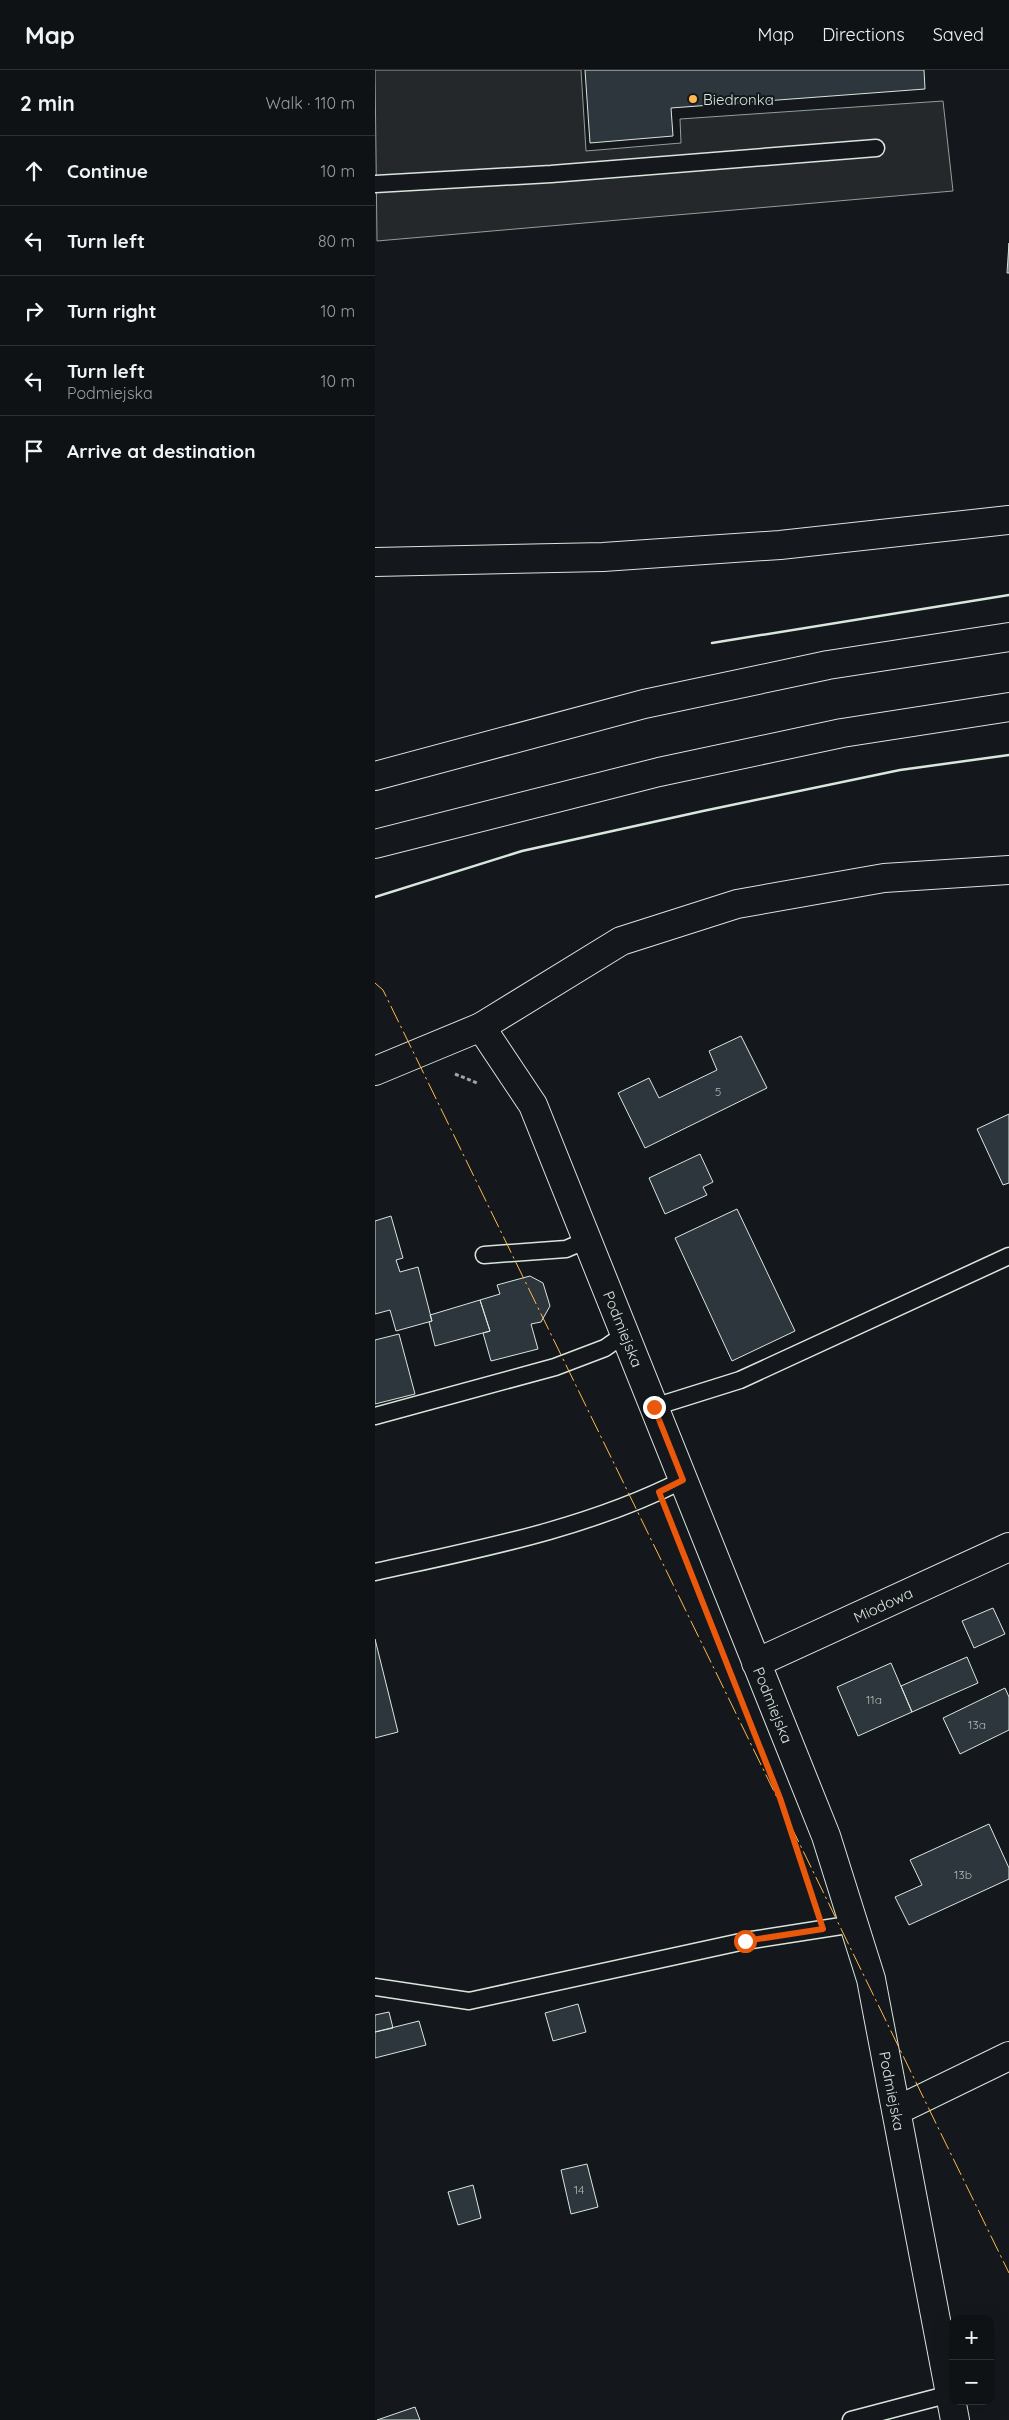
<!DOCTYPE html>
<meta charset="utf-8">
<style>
:root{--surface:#0f1215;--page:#1d2022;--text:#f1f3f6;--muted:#9b9ea0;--line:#2f3234}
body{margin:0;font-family:Quicksand,sans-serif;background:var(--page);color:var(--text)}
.controls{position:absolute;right:15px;bottom:15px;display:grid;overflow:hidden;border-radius:10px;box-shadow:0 5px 20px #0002}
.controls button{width:45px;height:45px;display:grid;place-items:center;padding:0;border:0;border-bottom:1px solid var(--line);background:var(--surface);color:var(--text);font:25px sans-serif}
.stop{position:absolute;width:15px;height:15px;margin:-11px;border:4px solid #ea580c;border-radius:50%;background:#fff}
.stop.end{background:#ea580c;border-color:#fff;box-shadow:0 1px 5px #0008}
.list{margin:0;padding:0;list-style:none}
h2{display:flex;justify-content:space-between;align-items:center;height:65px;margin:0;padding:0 20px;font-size:21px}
h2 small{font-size:16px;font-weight:400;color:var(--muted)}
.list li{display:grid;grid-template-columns:32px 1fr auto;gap:15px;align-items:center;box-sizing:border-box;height:70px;padding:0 20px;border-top:1px solid var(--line)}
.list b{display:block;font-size:19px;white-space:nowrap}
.list p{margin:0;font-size:16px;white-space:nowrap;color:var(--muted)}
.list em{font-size:16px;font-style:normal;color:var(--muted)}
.icon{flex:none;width:28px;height:28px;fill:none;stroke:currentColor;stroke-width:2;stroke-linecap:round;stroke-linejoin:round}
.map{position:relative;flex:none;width:634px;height:2350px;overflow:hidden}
header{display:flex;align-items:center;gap:30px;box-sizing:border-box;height:70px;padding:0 25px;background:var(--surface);border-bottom:1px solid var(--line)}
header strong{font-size:24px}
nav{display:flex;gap:28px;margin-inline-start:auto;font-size:18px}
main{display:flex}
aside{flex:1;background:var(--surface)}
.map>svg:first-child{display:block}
.parking{fill:#24282b;stroke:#939e99}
.building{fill:#2c363c;stroke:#d8e6dc}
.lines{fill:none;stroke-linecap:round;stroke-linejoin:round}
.lane-casing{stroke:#d8e6dc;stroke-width:19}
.street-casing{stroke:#d8e6dc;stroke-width:30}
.secondary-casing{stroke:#d8e6dc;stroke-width:30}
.highway-casing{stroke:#d8e6dc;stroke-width:30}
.path{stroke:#9da8a2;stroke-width:3;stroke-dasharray:4 2.5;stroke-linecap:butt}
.lane{stroke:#14181c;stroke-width:16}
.street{stroke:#14181c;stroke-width:28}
.secondary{stroke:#14181c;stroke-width:28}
.highway{stroke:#14181c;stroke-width:28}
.wall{stroke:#d8e6dc;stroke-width:2.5}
.power{stroke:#ffb74d;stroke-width:1;stroke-dasharray:18 4 2.5 4;stroke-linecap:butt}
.route{stroke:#ea580c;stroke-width:6}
.poi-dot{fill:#ffb74d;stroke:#14181c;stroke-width:2}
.labels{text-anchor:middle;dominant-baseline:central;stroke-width:4;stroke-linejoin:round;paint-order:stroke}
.number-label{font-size:12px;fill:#adbab4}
.poi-label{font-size:15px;fill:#d8e6dc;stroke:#14181c;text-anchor:start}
.street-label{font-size:15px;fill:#d8e6dc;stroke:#14181c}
</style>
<header>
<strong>Map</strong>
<nav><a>Map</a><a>Directions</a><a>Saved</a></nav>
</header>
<main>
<aside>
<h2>2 min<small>Walk · 110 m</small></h2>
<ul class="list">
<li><svg class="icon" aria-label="ahead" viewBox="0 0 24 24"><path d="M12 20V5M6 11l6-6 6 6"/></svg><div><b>Continue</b></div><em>10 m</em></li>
<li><svg class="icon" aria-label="left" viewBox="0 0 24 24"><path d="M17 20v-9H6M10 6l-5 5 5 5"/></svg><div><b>Turn left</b></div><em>80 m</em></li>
<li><svg class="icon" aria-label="right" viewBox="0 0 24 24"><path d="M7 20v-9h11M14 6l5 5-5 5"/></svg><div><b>Turn right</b></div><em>10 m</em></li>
<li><svg class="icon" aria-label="left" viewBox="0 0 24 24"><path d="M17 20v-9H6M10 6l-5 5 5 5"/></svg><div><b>Turn left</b><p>Podmiejska</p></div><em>10 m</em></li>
<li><svg class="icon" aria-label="arrive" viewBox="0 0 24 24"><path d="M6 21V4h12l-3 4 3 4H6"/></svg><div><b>Arrive at destination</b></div></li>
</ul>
</aside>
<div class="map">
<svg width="634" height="2350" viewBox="0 0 634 2350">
<rect width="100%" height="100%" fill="#14181c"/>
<path class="parking" d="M0 0H206L211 81 306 73 305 49 568 31 578 121 2 171Z"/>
<path class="building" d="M210 0H549L550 19 296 38 298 66 215 73Z
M634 173V203H632Z
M366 966 392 1018 270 1078 243 1023 274 1008 284 1028 342 1000 334 981Z
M634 1044V1113L628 1115 602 1059Z
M325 1084 338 1112 328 1117 332 1125 290 1144 274 1108Z
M362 1139 420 1261 357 1291 300 1168Z
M16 1146 28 1188 21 1190 25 1202 43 1197 57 1251 21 1261 15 1240 0 1244V1151Z
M155 1206 168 1213 175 1236 166 1252 156 1254 163 1279 116 1291 108 1263 115 1261 105 1230 125 1224 122 1215Z
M105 1230 115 1261 60 1276 54 1252 57 1251 55 1245Z
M24 1264 40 1324 0 1334V1270Z
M618 1538 630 1564 599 1578 587 1551Z
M0 1569 23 1662 0 1668Z
M592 1587 603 1613 537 1642 526 1616Z
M516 1593 537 1642 483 1666 462 1617Z
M630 1618 634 1627V1660L585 1684 568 1648Z
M614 1754 634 1798V1809L534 1855 520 1827 547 1815 535 1790Z
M203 1934 211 1962 178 1971 170 1943Z
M14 1942 18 1958 0 1962V1945Z
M44 1951 51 1975 0 1988V1962Z
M212 2094 223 2137 196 2144 186 2100Z
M98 2115 106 2148 83 2155 73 2122Z
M40 2337 45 2350H2Z"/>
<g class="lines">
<g class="lane-casing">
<path id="lane" d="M0 114 176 104 501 78
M109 1185 191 1179 212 1170
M279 1337 365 1310 634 1186
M0 1346 180 1297 230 1278 250 1264
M0 1502C104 1479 212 1459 308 1410
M0 1917 94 1931 370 1871 479 1854
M476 2350 575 2324"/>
</g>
<g class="street-casing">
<path id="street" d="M106 957 158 1035 451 1766 496 1909 580 2350
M381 1593 634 1477
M521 2041 634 1986"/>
</g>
<g class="secondary-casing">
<path id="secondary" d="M0 1001 106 957 246 871 362 834 509 808 634 800"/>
</g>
<g class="highway-casing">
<path id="highway" d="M0 492 228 487 405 475 634 450
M0 706 269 634 453 595 634 567
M0 774 284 702 467 663 634 637"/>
</g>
<path class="path" d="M80 1004 102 1013"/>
<use href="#lane" class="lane"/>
<use href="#street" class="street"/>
<use href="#secondary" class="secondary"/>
<use href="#highway" class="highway"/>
<path class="wall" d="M337 573 634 525
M0 827 147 781 328 741 525 700 634 685"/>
<path class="power" d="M0 913 8 920 634 2203"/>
</g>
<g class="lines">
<path class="route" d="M279 1337 308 1410 284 1422 405 1728 448 1859 370 1871"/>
</g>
<circle class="poi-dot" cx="318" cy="29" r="5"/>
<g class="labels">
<g class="number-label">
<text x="343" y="1021">5</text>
<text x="499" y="1629">11a</text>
<text x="602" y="1654">13a</text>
<text x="588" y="1804">13b</text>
<text x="204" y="2119">14</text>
</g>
<g class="poi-label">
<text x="328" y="29">Biedronka</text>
</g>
<g class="street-label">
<text transform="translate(248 1259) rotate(68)">Podmiejska</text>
<text transform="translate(508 1535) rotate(-25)">Miodowa</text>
<text transform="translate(398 1635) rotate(68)">Podmiejska</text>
<text transform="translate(517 2021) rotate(79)">Podmiejska</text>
</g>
</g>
</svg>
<div class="controls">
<button>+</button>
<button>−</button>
</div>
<div class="stop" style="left:370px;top:1871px"></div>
<div class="stop end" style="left:279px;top:1337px"></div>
</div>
</main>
